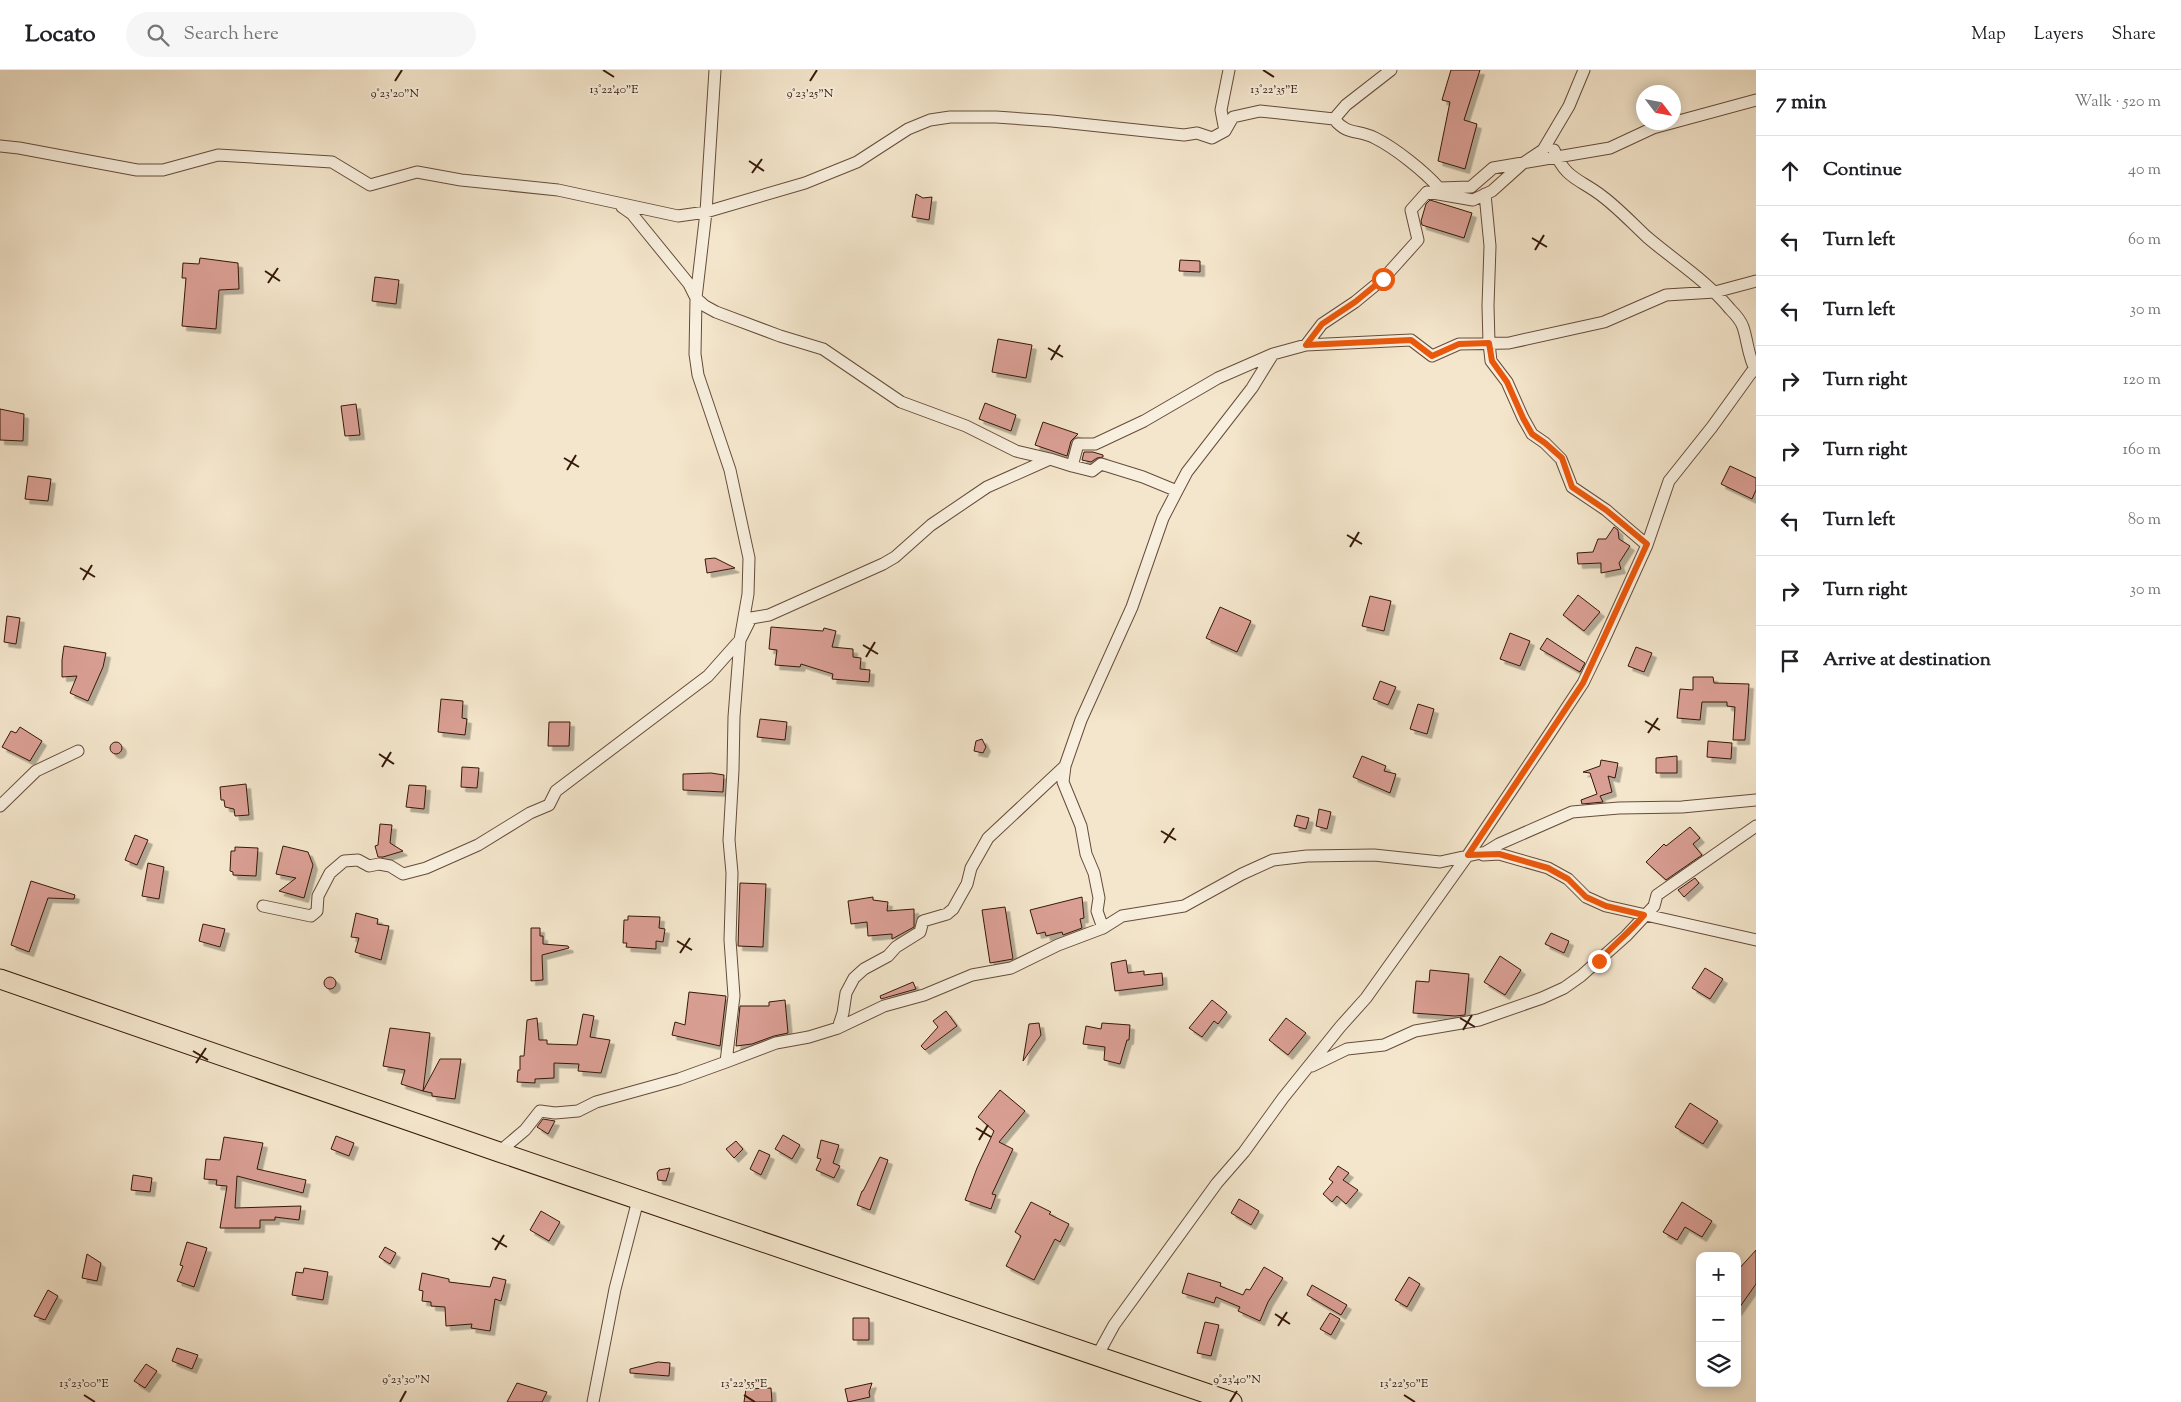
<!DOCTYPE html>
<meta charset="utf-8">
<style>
:root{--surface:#fff;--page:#f6f6f6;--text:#202124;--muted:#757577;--line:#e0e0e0}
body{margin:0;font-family:"Sorts Mill Goudy",serif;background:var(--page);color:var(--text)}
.controls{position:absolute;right:15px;bottom:15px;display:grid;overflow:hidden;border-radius:10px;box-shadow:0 2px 12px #0003}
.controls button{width:45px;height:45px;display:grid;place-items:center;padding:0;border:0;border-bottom:1px solid var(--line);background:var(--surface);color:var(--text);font:25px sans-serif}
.compass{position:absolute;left:1636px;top:15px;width:45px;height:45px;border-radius:50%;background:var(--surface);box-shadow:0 2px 12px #0003;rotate:122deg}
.stop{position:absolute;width:15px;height:15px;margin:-11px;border:4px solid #ea580c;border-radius:50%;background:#fff}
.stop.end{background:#ea580c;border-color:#fff;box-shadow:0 1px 5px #0008}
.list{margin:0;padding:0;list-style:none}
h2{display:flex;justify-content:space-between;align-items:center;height:65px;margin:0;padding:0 20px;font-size:21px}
h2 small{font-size:16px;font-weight:400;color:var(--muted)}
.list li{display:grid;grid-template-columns:32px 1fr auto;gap:15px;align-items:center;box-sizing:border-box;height:70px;padding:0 20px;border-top:1px solid var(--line)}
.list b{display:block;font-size:19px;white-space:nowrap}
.list em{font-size:16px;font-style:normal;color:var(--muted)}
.icon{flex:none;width:28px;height:28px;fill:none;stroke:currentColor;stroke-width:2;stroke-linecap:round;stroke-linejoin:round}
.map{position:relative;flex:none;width:1756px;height:1332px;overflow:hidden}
header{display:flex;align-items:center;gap:30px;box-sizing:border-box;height:70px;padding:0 25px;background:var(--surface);border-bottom:1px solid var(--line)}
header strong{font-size:24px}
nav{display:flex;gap:28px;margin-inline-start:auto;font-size:18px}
.search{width:350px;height:45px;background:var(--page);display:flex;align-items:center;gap:12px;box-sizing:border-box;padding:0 18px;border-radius:28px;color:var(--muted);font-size:19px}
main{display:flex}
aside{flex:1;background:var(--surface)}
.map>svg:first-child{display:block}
.building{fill:#da9f94;stroke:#35180a;filter:url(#shadow)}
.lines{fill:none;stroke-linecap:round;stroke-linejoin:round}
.street-casing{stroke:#654c3a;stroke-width:13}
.primary-casing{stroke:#35180a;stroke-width:21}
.street{stroke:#f8efde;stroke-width:11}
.primary{stroke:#f4e6cc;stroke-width:19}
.route{stroke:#ea580c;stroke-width:6}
.ticks{fill:none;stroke:#35180a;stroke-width:2}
.ticks-label{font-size:12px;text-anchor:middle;fill:#35180a;stroke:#f8efde;stroke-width:4;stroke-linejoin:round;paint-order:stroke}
</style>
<header>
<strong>Locato</strong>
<div class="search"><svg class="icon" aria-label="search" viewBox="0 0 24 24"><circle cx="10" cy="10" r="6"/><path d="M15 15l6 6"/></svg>Search here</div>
<nav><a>Map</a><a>Layers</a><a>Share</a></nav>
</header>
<main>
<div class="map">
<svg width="1756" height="1332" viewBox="0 0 1756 1332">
<defs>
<filter id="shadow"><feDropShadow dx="4.5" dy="4.5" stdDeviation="0" flood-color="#0004"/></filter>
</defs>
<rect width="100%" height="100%" fill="#f4e6cc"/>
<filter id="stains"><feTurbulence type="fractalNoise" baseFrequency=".004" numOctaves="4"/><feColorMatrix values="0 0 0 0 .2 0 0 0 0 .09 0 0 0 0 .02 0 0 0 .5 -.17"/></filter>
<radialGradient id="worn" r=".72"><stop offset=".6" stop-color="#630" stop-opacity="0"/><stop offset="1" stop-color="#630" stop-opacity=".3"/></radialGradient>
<path class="building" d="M1451 0H1480L1464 50 1477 54 1465 99 1438 91 1450 32 1442 30Z
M916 124 923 128 932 127 929 150 912 147Z
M1430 130 1472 143 1464 168 1422 155 1421 151 1426 134Z
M200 188 238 193 239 219 219 220 216 259 182 256 186 208H182L183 193 199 194Z
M1180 190 1200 191V202L1179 201Z
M375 207 399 210 396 234 372 231Z
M998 269 1032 275 1026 308 992 302Z
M985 333 1016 345 1011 361 979 349Z
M356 334 360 365 345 366 341 336Z
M0 339 24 344 23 371 0 370Z
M1043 352 1078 364 1071 371 1067 386 1035 375Z
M1084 382H1093L1103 385V387L1097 388 1091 392 1082 390Z
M1730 396 1756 408V420L1752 429 1721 414Z
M28 406 51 409 48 431 25 429Z
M1614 457 1618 460 1619 469 1630 476 1619 493 1621 499 1601 503V493L1578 494 1577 483 1593 482 1598 469H1606Z
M715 488 735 498 707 503 705 489Z
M1578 525 1600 542 1584 561 1563 545Z
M1370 526 1391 531 1384 561 1362 556Z
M1220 537 1251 551 1237 582 1206 568Z
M7 546 20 548 16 574 4 572Z
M771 557 823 561 824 558 836 561 832 577 853 579V587L861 588 860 599 870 600 869 612 832 609 833 604 801 594 800 597 775 595 777 580 769 579Z
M1510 563 1530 571 1520 596 1500 589Z
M1547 568 1585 593 1580 602 1540 579Z
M64 576 106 583 103 597 88 631 70 623 77 606 62 607V590Z
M1636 577 1652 583 1644 602 1628 596Z
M1693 607H1713L1714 613 1749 614 1745 670H1733L1735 637 1727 636V632H1702L1700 650 1677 648 1680 619 1693 620Z
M1380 611 1396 617 1388 635 1373 629Z
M441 629 463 631 462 648 467 649 465 665 438 662Z
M1418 634 1434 639 1427 664 1410 659Z
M760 649 787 652 785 670 757 667Z
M549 652H570L569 676H548Z
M20 657 42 671 30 691 2 677 11 661 16 663Z
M982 669 986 677 983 683 974 681 976 671Z
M1708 671 1732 673 1731 689 1707 687Z
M110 678a6 6 0 1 1 12 0a6 6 0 1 1-12 0Z
M1362 686 1386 696 1384 701 1396 704 1390 723 1353 707Z
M1677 686V703H1656V688Z
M1601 690 1618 693 1615 708 1608 706 1612 722 1600 726 1603 732 1582 734 1581 730 1597 724 1590 703 1583 702 1600 696Z
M462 697 479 698 477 718 461 717Z
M711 703 724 705 723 722 683 720V704Z
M246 714 249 745 235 746 234 739 225 737 224 730H221L220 717Z
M409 715 426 716 424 739 406 737Z
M1319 739 1331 742 1327 759 1316 756Z
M1297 745 1309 748 1306 759 1294 756Z
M380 754 392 755 390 773 403 781 383 787H378L375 776 378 775Z
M1690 757 1700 768 1693 774 1702 785 1666 810 1646 792 1664 774 1666 776Z
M135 765 148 770 137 795 125 790Z
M283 776 308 782 313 795 304 828 279 821 296 808 276 804Z
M235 777 258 778 256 806 233 805V802L230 801 231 781H235Z
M148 793 164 797 159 829 142 826Z
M1695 808 1699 813 1684 827 1678 820Z
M31 811 75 825 74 829 48 828 29 882 11 875Z
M740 813 766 814 763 877 738 876Z
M873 827V830L888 832 887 841 914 839V857L892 869V864L868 866 867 852 851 854 848 831Z
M1082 827 1084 848 1080 849 1082 858 1063 865 1062 862 1046 866 1045 862 1037 864 1030 840Z
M1005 837 1013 889 990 893 982 840Z
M356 843 378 849 377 854 389 856 381 890 355 882 359 868 351 867Z
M628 846 660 847 659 858 665 859 663 872 656 871V879L626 877 627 873H623L624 850H628Z
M203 854 225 859 220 877 199 871Z
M531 858H540V866H543V874L568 876 569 878 542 885 543 910 531 911Z
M1551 863 1569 871 1564 883 1545 874Z
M1500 886 1521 900 1505 925 1484 912Z
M1126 890 1128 903 1144 901V905L1162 903 1163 915 1115 921 1111 893Z
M1705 898 1723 909 1710 929 1692 918Z
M1430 900 1469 904 1465 945 1455 946 1413 943 1416 911 1429 912Z
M324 913a6 6 0 1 1 12 0a6 6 0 1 1-12 0Z
M913 912 916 919 881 929 880 926Z
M689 922 726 926 720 976 672 965 675 952 685 955Z
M785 930 788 963 774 966 752 974 736 976 740 936H769V932Z
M1212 930 1227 942 1218 954 1214 951 1202 967 1189 958Z
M946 941 957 956 925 980 921 976 938 957 933 951Z
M583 944 594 946 590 967 610 970 601 1003 578 1001 579 994 554 993V1008L535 1009V1013L517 1012 518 1000H520V986H524L527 950 537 948 539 970H547V974L577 975Z
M1286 948 1306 963 1288 985 1269 970Z
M1039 953 1041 965 1023 991 1029 954Z
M1102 953 1130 955 1129 970H1127L1120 994 1104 990 1105 977 1083 974 1086 956 1101 959Z
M390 958 430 963 423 1021 401 1014 405 1000 383 996Z
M440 989H461L455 1029 432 1026V1023L423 1021Z
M1000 1020 1025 1041 999 1072 1013 1079 992 1124 996 1125 991 1139 965 1130 977 1098 994 1061 978 1047Z
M1690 1033 1718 1051 1703 1074 1675 1057Z
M543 1049 555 1051 548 1064 537 1057Z
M783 1065 800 1075 792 1089 775 1079Z
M336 1066 354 1073 349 1086 331 1079Z
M224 1067 263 1073 257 1099 306 1110 303 1123 237 1106 235 1138 301 1136 299 1150 275 1147V1150H260V1158H220L227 1116 216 1115 217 1110 204 1109 206 1089 220 1090Z
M821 1070 839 1075 833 1093 840 1096 834 1108 816 1100 821 1089 817 1088Z
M736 1071 743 1079 734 1088 726 1079Z
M759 1080 770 1085 761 1105 750 1099Z
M880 1087 888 1090 870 1140 857 1135 862 1121H863Z
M1338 1096 1349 1103 1343 1110 1358 1120 1346 1134 1337 1126 1332 1132 1323 1124 1333 1112 1329 1109Z
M670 1098 666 1111 658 1110 657 1103 659 1100Z
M133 1105 152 1108 150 1122 131 1120Z
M1239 1129 1259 1141 1251 1155 1231 1143Z
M1031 1132 1051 1142 1049 1144 1069 1154 1060 1172 1055 1169 1034 1210 1006 1196 1021 1166 1015 1162Z
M1682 1132 1712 1151 1702 1167 1685 1157 1677 1170 1663 1162Z
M541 1141 560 1152 549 1171 530 1160Z
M187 1172 207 1178 194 1217 177 1211 183 1196 180 1195Z
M385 1177 396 1183 390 1194 379 1187Z
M1756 1180V1214L1737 1241V1201Z
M87 1184 101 1193 97 1211 82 1208Z
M1264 1197 1283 1208 1268 1232 1260 1251 1238 1241 1240 1237 1216 1227 1214 1233 1182 1223 1188 1203 1221 1213 1220 1216 1243 1225 1246 1219 1250 1220Z
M304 1198 328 1202 323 1230 292 1225 296 1202 303 1203Z
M422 1203 449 1209V1212L490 1217 493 1207 506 1210 501 1231 495 1229 490 1261 471 1258 472 1254 446 1256 445 1237 431 1236V1232L422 1231 423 1221 419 1220Z
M1409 1207 1420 1214 1407 1237 1395 1230Z
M1312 1215 1347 1235 1341 1245 1307 1225Z
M48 1220 58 1226 45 1250 34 1246Z
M1330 1243 1340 1249 1331 1265 1320 1259Z
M853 1248H869V1270H853Z
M1205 1252 1219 1255 1211 1286 1197 1283Z
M177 1278 198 1285 192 1299 172 1291Z
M658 1292 670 1293 669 1306 630 1303V1299Z
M146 1294 157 1301 145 1318 134 1311Z
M517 1313 547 1322 542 1332H507Z
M872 1313 869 1322 870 1327 848 1332 845 1319Z
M771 1318 772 1332H744L746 1319Z"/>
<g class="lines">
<g class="street-casing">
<path id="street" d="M1334 49C1348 66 1357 59 1375 68 1395 78 1424 101 1439 118L1471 117 1493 98 1610 78 1653 58 1756 30
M1225 61 1221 40 1229 0
M0 76 19 78 137 100H163L218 85 332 92 370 115 417 102 461 110 558 120 678 146 706 142 805 113 857 92 908 59 930 50 950 47H996L1052 51 1184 65 1197 63 1212 68 1225 61 1233 47 1260 41 1334 49 1346 35 1391 0
M1554 80C1565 109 1580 109 1602 126 1618 138 1632 153 1647 167 1675 191 1706 210 1730 239 1735 244 1741 251 1743 257 1748 272 1748 287 1756 301
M1485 124 1490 176 1488 236 1489 273 1491 291 1507 312 1523 348 1532 364 1545 373 1561 389 1572 417 1606 440 1647 475
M622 137 632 144 689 214 696 228 705 236 716 242 780 266 823 279 901 332 966 356 1016 381 1050 389
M1306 275 1411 270 1432 286 1459 274 1509 273 1604 252 1666 225 1715 222 1756 211
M1072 396 1092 401 1101 394 1143 407 1177 421
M0 736 36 701 78 681
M1483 785 1499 784 1548 798 1568 809 1586 827 1606 836 1756 870
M263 836 311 846 317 841 318 826 330 803 344 791 358 790 369 796 379 794 390 796 403 804 426 798 478 775 530 743 549 735 556 721 708 606 740 570 751 548 769 545 883 494 895 487 931 455 987 417 1050 389 1072 396 1078 374H1095L1144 351 1218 308 1273 284 1306 275 1322 254 1355 232 1383 209 1418 170 1411 140 1427 122 1473 130 1492 121 1522 94 1543 80 1569 36 1584 0
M1103 858 1097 841 1099 828 1094 803 1086 784 1081 756 1063 712 1065 696 1081 650 1132 537 1163 448 1177 421 1187 402 1252 318 1273 284
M838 958 843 943 846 923 854 908 864 899 888 886 896 877 920 862 923 851 947 844 953 839 967 814 971 798 988 768 1065 696
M726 992 776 973 809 967 838 958 884 936 924 925 972 905 1011 898 1058 875 1103 858 1122 846 1184 836 1242 804 1273 790 1307 786 1374 785 1440 792 1486 782 1499 774 1572 742 1619 738 1682 737 1756 730
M1312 996 1347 979 1384 975 1415 961 1479 950 1542 928 1564 918 1581 906 1626 866 1654 836 1657 825 1756 756
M499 1082 525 1060 540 1041 555 1043 578 1041 596 1032 679 1009 726 992 734 926 730 870 732 803 729 770 733 700 734 647 740 570 748 524 749 488 730 400 698 305 695 284 696 228 706 142 715 0
M1097 1286 1114 1255 1217 1113 1244 1082 1283 1028 1340 957 1366 928 1468 785 1548 666 1583 613 1602 574 1647 475 1669 411 1712 357 1756 296
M593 1332 615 1219 638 1130"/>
</g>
<g class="primary-casing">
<path id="primary" d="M0 909 499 1082 1232 1332"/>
</g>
<use href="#street" class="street"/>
<use href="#primary" class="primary"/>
</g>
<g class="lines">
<path class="route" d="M1383 209 1355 232 1322 254 1306 275 1411 270 1432 286 1459 274 1489 273 1492 291 1507 312 1523 348 1532 364 1545 373 1562 388 1572 417 1606 440 1647 474 1583 613 1468 785 1499 784 1548 798 1568 809 1586 827 1606 836 1644 845C1630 862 1613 875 1599 891"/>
</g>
<path class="ticks" d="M603 0 614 7M1263 0 1274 7M395 11 402 0M810 11 817 0M749 91 764 101M752 103 762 89M1532 168 1547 177M1535 180 1544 165M265 201 280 211M268 213 278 198M1048 278 1063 287M1051 290 1060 275M564 388 579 397M567 400 576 385M1347 465 1362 474M1350 477 1359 462M80 498 95 507M83 510 92 495M863 575 878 584M866 587 875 572M1645 651 1660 660M1648 663 1658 648M379 684 394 694M382 697 391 682M1161 761 1176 770M1164 773 1174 758M677 871 692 880M680 883 690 868M1460 948 1475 957M1463 960 1472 945M193 981 208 990M196 993 206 978M976 1058 991 1067M979 1070 988 1055M492 1168 507 1177M495 1180 504 1165M1275 1244 1290 1254M1278 1256 1287 1242M84 1325 95 1332M744 1325 755 1332M1404 1325 1415 1332M400 1332 406 1321M1230 1332 1237 1321"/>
<g class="ticks-label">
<text x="614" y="23">13°22'40"E</text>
<text x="1274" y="23">13°22'35"E</text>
<text x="395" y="27">9°23'20"N</text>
<text x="810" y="27">9°23'25"N</text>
<text x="406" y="1313">9°23'30"N</text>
<text x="1237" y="1313">9°23'40"N</text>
<text x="84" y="1317">13°23'00"E</text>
<text x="744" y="1317">13°22'55"E</text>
<text x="1404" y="1317">13°22'50"E</text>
</g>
<rect width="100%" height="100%" filter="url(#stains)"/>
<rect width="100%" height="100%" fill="url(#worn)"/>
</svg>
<div class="controls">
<button>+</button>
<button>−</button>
<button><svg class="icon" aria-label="layers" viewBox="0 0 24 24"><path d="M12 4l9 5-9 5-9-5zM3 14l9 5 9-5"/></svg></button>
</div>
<svg class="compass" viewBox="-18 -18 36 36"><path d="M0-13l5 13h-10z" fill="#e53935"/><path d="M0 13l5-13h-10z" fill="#757577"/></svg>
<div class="stop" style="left:1383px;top:209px"></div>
<div class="stop end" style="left:1599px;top:891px"></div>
</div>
<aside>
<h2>7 min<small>Walk · 520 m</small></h2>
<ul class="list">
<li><svg class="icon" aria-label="ahead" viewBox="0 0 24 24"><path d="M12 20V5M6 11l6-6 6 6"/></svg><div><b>Continue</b></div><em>40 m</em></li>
<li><svg class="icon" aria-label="left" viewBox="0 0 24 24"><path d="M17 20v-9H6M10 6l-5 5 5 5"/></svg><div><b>Turn left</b></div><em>60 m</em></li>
<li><svg class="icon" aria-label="left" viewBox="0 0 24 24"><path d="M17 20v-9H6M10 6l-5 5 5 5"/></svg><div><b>Turn left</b></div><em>30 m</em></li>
<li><svg class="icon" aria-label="right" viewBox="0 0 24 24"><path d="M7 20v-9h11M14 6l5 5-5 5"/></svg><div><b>Turn right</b></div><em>120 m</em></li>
<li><svg class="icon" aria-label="right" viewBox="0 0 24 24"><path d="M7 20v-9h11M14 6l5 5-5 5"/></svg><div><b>Turn right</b></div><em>160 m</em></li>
<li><svg class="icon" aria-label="left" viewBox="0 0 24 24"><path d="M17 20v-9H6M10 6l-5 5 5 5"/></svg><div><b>Turn left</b></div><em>80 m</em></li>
<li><svg class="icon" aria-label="right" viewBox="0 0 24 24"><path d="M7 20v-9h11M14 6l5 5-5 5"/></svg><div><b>Turn right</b></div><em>30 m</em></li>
<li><svg class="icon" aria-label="arrive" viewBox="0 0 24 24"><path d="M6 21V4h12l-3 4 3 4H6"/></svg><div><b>Arrive at destination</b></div></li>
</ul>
</aside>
</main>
